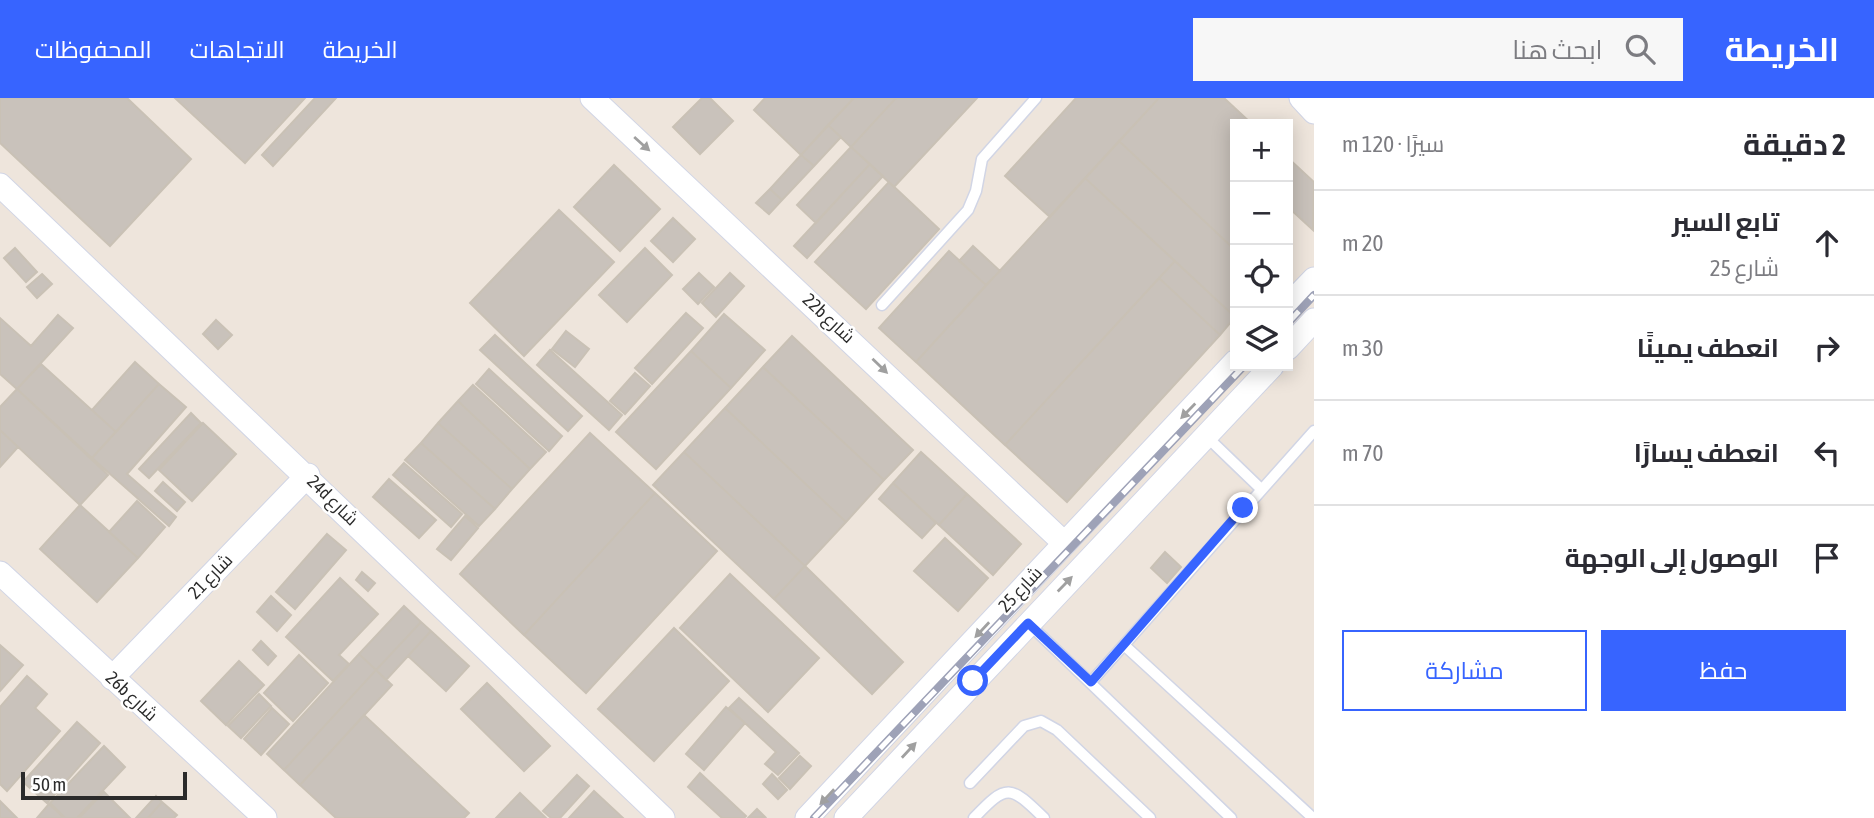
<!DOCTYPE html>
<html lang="ar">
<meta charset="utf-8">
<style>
:root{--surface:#fff;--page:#f7f7f7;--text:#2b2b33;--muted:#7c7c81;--line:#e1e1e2;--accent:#3764ff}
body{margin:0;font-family:"Asap Condensed",Cairo,sans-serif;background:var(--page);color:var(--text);direction:rtl}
.controls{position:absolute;right:21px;top:21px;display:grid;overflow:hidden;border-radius:0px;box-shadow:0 4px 18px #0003}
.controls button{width:63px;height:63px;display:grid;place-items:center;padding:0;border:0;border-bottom:2px solid var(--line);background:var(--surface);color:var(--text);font:35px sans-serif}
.scale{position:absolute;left:21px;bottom:18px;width:166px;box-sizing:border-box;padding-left:7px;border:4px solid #2b2b2b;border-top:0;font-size:19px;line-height:24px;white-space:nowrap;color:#2b2b2b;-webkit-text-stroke:5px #fff;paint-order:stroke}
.stop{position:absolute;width:21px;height:21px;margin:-16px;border:5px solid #3764ff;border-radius:50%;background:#fff}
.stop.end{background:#3764ff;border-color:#fff;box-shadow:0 2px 7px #0008}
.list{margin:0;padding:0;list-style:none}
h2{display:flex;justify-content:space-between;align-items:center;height:91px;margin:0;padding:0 28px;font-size:30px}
h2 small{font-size:23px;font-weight:400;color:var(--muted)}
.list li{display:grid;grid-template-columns:46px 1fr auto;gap:21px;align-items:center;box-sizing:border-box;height:105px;padding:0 28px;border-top:2px solid var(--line)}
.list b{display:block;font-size:26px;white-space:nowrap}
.list p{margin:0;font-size:23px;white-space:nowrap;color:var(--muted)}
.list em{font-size:23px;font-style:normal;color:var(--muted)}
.actions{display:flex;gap:14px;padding:21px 28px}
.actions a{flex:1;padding:16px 0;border:2px solid var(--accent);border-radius:0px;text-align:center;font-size:24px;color:var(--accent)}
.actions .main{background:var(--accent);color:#fff}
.icon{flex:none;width:38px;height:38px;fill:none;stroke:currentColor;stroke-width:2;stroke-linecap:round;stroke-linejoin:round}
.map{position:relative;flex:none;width:1314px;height:720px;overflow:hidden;direction:ltr}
header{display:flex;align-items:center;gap:42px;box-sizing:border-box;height:98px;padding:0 35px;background:var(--accent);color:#fff}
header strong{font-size:33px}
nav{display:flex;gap:38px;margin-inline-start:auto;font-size:24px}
.search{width:490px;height:63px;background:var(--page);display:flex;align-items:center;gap:18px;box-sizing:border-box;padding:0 24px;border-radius:0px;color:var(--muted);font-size:26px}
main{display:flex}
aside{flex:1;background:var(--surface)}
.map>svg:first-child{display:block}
.building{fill:#c9c2bb;stroke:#c9c1b5;stroke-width:2}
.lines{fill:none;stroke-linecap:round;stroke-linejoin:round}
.service-casing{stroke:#d1d5e5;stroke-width:13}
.minor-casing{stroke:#d1d5e5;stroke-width:25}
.service{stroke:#fff;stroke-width:10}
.minor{stroke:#fff;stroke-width:23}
.rail-casing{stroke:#9ea2b7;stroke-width:8}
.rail{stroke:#fff;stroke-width:5;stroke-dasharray:16;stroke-linecap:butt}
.oneway{fill:#a0a0a0}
.route{stroke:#3764ff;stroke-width:9}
.labels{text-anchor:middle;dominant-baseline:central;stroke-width:5;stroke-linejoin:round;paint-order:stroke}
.street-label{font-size:18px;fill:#2b2b2b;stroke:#fff}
</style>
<header>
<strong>الخريطة</strong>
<div class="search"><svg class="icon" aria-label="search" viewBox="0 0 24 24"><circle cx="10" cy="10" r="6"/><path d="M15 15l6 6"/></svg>ابحث هنا</div>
<nav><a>الخريطة</a><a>الاتجاهات</a><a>المحفوظات</a></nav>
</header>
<main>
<aside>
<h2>2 دقيقة<small>سيرًا · 120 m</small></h2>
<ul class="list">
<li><svg class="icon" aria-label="ahead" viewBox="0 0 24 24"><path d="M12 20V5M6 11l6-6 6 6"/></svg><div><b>تابع السير</b><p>شارع 25</p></div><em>20 m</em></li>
<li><svg class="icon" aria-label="right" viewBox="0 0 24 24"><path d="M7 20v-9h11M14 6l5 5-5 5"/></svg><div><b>انعطف يمينًا</b></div><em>30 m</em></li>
<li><svg class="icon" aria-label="left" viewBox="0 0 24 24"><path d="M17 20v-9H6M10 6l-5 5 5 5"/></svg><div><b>انعطف يسارًا</b></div><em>70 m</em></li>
<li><svg class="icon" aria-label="arrive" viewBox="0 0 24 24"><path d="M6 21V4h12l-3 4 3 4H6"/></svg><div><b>الوصول إلى الوجهة</b></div></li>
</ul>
<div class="actions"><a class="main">حفظ</a><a>مشاركة</a></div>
</aside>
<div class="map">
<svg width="1314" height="720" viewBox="0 0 1314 720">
<rect width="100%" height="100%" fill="#eee5dc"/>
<path class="building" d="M0 0H127L191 61 110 148 0 45Z
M175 0H305L245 65Z
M315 0H336L273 68 262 57Z
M702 0H710L733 23 700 56 673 29Z
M765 0H854L801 57 754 12Z
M854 0H896L851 49 828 27Z
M896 0H977L894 89 851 49Z
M1076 0H1159L1050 119 1005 78Z
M1159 0H1224L1252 26H1235V152L1119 43Z
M828 27 841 39 814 68 801 57Z
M1119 43 1235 152V219L1085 80Z
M851 49 870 66 816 125 797 107Z
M801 57 814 68 782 102 770 91Z
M1288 60 1314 84 1313 132 1288 109Z
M870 66 883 78 807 160 794 148Z
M614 67 660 111 620 153 574 109Z
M1085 80 1175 163 1005 347 916 264Z
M889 84 939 131 866 211 815 164Z
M770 91 782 102 769 116 756 105Z
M559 112 614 164 524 258 470 205Z
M673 120 695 141 673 164 651 143Z
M973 148 1000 173 986 187 959 163Z
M15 150 37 174 26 184 4 160Z
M645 150 672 177 627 224 599 197Z
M949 153 986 187 916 264 879 230Z
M1175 163 1235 219 1220 237 1159 180Z
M699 175 714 189 698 206 683 191Z
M730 175 744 188 716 219 702 205Z
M42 176 52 186 37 200 27 189Z
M1159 180 1220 237 1067 404 1005 347Z
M686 215 703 230 652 286 635 270Z
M724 216 765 252 731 290 691 253Z
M58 217 73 230 17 291 0 276V220L31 248Z
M216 222 232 237 218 251 203 236Z
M566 233 589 251 575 269 552 251Z
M495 237 582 318 568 333 480 252Z
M792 238 913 352 884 382 763 269Z
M550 252 622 317 609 332 537 267Z
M691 253 731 290 656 371 616 334Z
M135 264 159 286 116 334 92 312Z
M41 266 116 334 92 360 17 291Z
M763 269 884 382 846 424 725 310Z
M489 271 562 338 549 353 476 286Z
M635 275 650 288 625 316 610 303Z
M159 286 186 309 127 376 176 419 169 428 92 360Z
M473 287 546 354 530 371 458 303Z
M17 291 108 377 80 407 0 332V309Z
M458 303 530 371 512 391 438 325Z
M725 310 846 424 805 468 684 354Z
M191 315 201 325 149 380 139 371Z
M203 325 236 356 192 403 159 372Z
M438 325 512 391 495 411 421 345Z
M0 332 18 349 0 369Z
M590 335 655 395 524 537 460 476Z
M421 345 495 411 479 428 405 362Z
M684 354 805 468 774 501 653 387Z
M921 354 967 396 939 427 893 385Z
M404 365 462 416 451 429 393 377Z
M389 381 436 422 419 440 373 399Z
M163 384 185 404 177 413 155 393Z
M893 385 936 425 922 440 879 401Z
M655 395 717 453 586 595 524 537Z
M967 396 1021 446 993 477 939 427Z
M137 403 165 429 138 460 109 434Z
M80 407 138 460 97 504 40 451Z
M465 418 478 430 451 462 437 451Z
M327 436 346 452 295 511 276 494Z
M945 440 988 480 958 513 914 473Z
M1165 454 1181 469 1167 485 1151 470Z
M805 468 903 564 872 596 774 501Z
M362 474 375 485 368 493 356 482Z
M730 476 819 560 768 614 680 530Z
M340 480 378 516 339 557 349 566 333 583 286 539Z
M271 498 291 517 277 533 257 514Z
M404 508 421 524 376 572 359 556Z
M421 524 431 533 386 582 376 572Z
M674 530 729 583 654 663 598 611Z
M431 533 469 568 446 593 408 558Z
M261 543 276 558 268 567 253 552Z
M0 547 23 567 0 593Z
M359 556 376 572 284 672 267 656Z
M299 557 328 585 293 623 264 595Z
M239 563 264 587 226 627 201 603Z
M376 572 392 587 300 687 284 672Z
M27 578 47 596 35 610 60 633 7 693 0 686V609Z
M487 585 550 648 524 673 461 611Z
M259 596 271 608 241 640 228 628Z
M739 600 799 655 778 677 765 666 776 654 729 610Z
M726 609 745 625 704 672 686 656Z
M272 610 289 626 261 657 244 641Z
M364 617 469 715 464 720H336L300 687Z
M77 624 100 645 47 705 23 684Z
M104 648 125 669 77 720H65L50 705Z
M800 658 811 668 790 691 779 680Z
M700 675 746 718 744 720H722L688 689Z
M772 676 787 692 778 701 763 686Z
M577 677 589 688 560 720H551L543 713Z
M594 693 623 720H569Z
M104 694 130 720H79Z
M520 695 546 720H496Z
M156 698 162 704 148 720H136Z
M0 703 17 720H0Z
M162 704 177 717 174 720H148Z
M49 706 64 720H37Z
M757 711 765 719 748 720Z"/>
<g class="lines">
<g class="service-casing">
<path id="service" d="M882 207 968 112 976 93 982 61 1036 0
M1206 338 1260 390
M1028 525 1231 720
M1124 547 1313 720
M1091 584 1314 333
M970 685 1024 628 1041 623 1057 632 1150 720
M974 720C1007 685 1010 687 1044 720"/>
</g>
<g class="minor-casing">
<path id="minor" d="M592 0 1063 444
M1301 0 1314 14
M0 87 663 720
M1288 208 1314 181
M1288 250 1314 222
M0 475 265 720
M112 580 308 377
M807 720 1235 264
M846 720 1272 268"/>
</g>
<use href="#service" class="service"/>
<use href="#minor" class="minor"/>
<g class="rail-casing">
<path id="rail" d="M1288 225 1314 197
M814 720 1244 268"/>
</g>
<use href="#rail" class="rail"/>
</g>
<defs><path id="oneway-solid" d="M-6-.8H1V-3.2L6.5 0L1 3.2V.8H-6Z" transform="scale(1.75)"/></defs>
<g class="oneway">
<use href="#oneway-solid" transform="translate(642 46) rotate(42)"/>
<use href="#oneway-solid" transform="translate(880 268) rotate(44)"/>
<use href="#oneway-solid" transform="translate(1188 313) rotate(134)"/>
<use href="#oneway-solid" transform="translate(1065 486) rotate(-46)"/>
<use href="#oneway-solid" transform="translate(982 532) rotate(133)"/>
<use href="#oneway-solid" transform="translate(909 652) rotate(-47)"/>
<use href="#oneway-solid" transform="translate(827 699) rotate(133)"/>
</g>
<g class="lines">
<path class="route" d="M973 583 1028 525 1091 584 1243 410"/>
</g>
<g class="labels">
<g class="street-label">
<text transform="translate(829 220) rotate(43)">22b شارع</text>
<text transform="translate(333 402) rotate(44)">24d شارع</text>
<text transform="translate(210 478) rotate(-46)">شارع 21</text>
<text transform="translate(1020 491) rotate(-47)">شارع 25</text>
<text transform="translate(132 598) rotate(43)">26b شارع</text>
</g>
</g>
</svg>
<div class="controls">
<button>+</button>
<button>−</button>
<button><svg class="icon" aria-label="locate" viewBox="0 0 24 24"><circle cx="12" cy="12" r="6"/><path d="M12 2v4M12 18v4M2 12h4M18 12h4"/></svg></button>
<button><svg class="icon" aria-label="layers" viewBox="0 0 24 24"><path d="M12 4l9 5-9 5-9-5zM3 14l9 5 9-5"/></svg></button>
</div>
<div class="scale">50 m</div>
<div class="stop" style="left:973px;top:583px"></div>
<div class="stop end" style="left:1243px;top:410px"></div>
</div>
</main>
